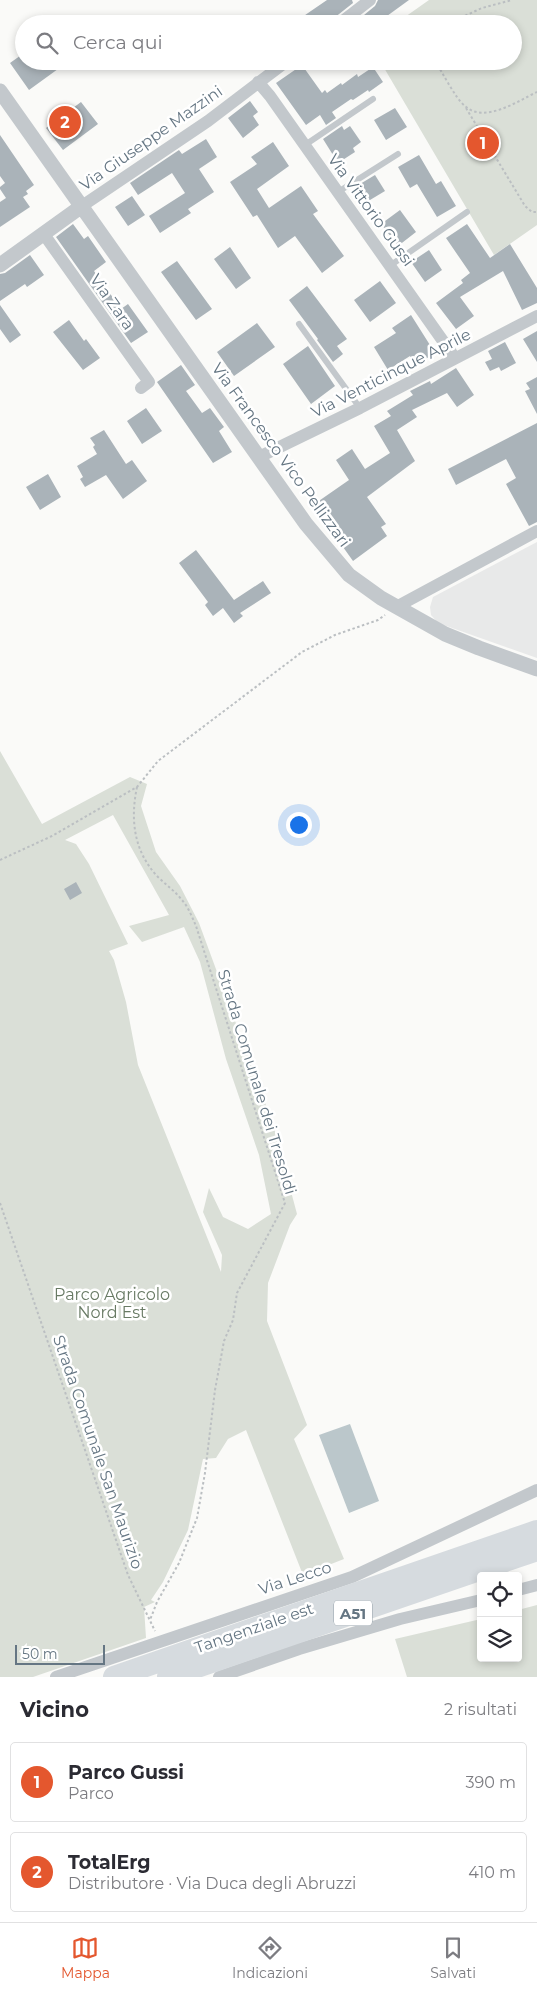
<!DOCTYPE html>
<html lang="it">
<meta charset="utf-8">
<style>
:root{--surface:#fff;--page:#f2f2f3;--text:#2b2b33;--muted:#7c7c81;--line:#e1e1e2;--accent:#e4572e}
body{margin:0;font-family:Montserrat,sans-serif;background:var(--page);color:var(--text)}
.controls{position:absolute;right:15px;bottom:15px;display:grid;overflow:hidden;border-radius:5px;box-shadow:0 2px 8px #0003}
.controls button{width:45px;height:45px;display:grid;place-items:center;padding:0;border:0;border-bottom:1px solid var(--line);background:var(--surface);color:var(--text);font:25px sans-serif}
.scale{position:absolute;left:15px;bottom:12px;width:90px;box-sizing:border-box;padding-left:5px;border:2px solid #657683;border-top:0;font-size:14px;line-height:18px;white-space:nowrap;color:#657683;-webkit-text-stroke:4px #fff;paint-order:stroke}
.you{position:absolute;left:298px;top:824px;width:18px;height:18px;margin:-12px;border:4px solid #fff;border-radius:50%;background:#1a73e8;box-shadow:0 0 0 8px #1a73e833}
.badge{display:grid;place-items:center;width:32px;height:32px;border-radius:50%;background:var(--accent);color:#fff;font-size:16px;font-weight:700}
.pin{position:absolute;translate:-50% -50%;border:2px solid #fff;box-shadow:0 1px 5px #0006}
.list{margin:0;padding:0;list-style:none}
h2{display:flex;justify-content:space-between;align-items:center;height:65px;margin:0;padding:0 20px;font-size:21px}
h2 small{font-size:16px;font-weight:400;color:var(--muted)}
.list li{display:grid;grid-template-columns:32px 1fr auto;gap:15px;align-items:center;box-sizing:border-box;height:80px;margin:0 10px 10px;padding:0 10px;border:1px solid var(--line);border-radius:5px}
.list b{display:block;font-size:19px;white-space:nowrap}
.list p{margin:0;font-size:16px;white-space:nowrap;color:var(--muted)}
.list em{font-size:16px;font-style:normal;color:var(--muted)}
.icon{flex:none;width:28px;height:28px;fill:none;stroke:currentColor;stroke-width:2;stroke-linecap:round;stroke-linejoin:round}
.map{position:relative;flex:none;width:537px;height:1677px;overflow:hidden}
.search{position:absolute;background:var(--surface);box-shadow:0 2px 8px #0003;left:15px;right:15px;top:15px;height:55px;display:flex;align-items:center;gap:12px;box-sizing:border-box;padding:0 18px;border-radius:28px;color:var(--muted);font-size:19px}
.sheet{height:245px;background:var(--surface)}
nav{display:flex;justify-content:space-around;align-items:center;box-sizing:border-box;height:70px;border-top:1px solid var(--line);background:var(--surface);font-size:14px;color:var(--muted)}
nav a{display:grid;justify-items:center;gap:2px}
nav .on{color:var(--accent)}
.map>svg:first-child{display:block}
.built{fill:#e8e9e9}
.green{fill:#dadfd7;fill-rule:evenodd}
.water{fill:#bbc7cb}
.building{fill:#aab3b9}
.lines{fill:none;stroke-linecap:round;stroke-linejoin:round}
.path{stroke:#bbbfc2;stroke-width:2;stroke-dasharray:2.5 2.5;stroke-linecap:butt}
.service{stroke:#c3c8cc;stroke-width:6}
.minor{stroke:#c3c8cc;stroke-width:12}
.tertiary{stroke:#c3c8cc;stroke-width:15}
.motorway{stroke:#d6dbdf;stroke-width:22}
.labels{text-anchor:middle;dominant-baseline:central;stroke-width:5;stroke-linejoin:round;paint-order:stroke}
.shield{fill:#fff;stroke:#939fa8;stroke-width:1}
.shield-label{font-size:15px;font-weight:bold;fill:#657683}
.street-label{font-size:16px;fill:#657683;stroke:#fff}
.park-label{font-size:16px;fill:#687a64;stroke:#fff}
</style>
<div class="map">
<svg width="537" height="1677" viewBox="0 0 537 1677">
<rect width="100%" height="100%" fill="#fafaf8"/>
<path class="built" d="M537 542V658L438 623 431 615 430 607 433 597Z"/>
<path class="green" d="M429 0H537V225L494 255 380 61H513V24H395Z
M0 751 42 824 130 777 147 784 141 806 156 852 180 886 199 923 273 1124 297 1214 290 1225 268 1283 267 1321 307 1425 294 1439 344 1559 303 1575 246 1430 228 1439 216 1458 203 1459 188 1530 163 1582 151 1600 155 1602 144 1607 146 1638 33 1677H0ZM113 815 169 915 129 926 142 942 184 927 200 962 226 1059 259 1155 271 1214 248 1229 223 1217 209 1188 203 1212 222 1255 221 1272 138 1065 126 1002 114 960 109 951 128 944 89 864 76 844 65 840Z
M537 1605V1677H407L395 1639 481 1619V1658H518V1610Z"/>
<path class="water" d="M350 1424 379 1501 349 1513 319 1435Z"/>
<path class="building" d="M327 0H352L353 3 334 18 331 24H292Z
M378 0H409L376 24H353L375 6Z
M24 53V61H69L29 90 10 63Z
M302 65 322 93 325 90 327 93 341 83 342 85 357 74 358 77 373 67 383 82 369 92 368 90 353 100 351 99 332 112 336 118 326 125 320 115 306 125 276 83Z
M250 101 258 112 253 116 259 125 243 138 228 118Z
M81 102 98 124 63 150 46 128Z
M395 108 407 127 386 140 374 120Z
M342 126 344 130 350 126 361 142 353 148 355 152 338 163 323 139Z
M0 135 34 185 26 191 28 194 23 197 30 207 0 227V202L6 198 0 189V187L5 183 0 176Z
M206 139 217 157 199 169 214 192 188 209 191 213 160 233 149 216 185 193 172 173 138 195 130 183 179 150 182 154Z
M273 142 289 166 257 189 269 208 301 186 318 211 313 214 344 256 322 273 295 236 278 248 257 215 253 217 230 182 257 164 251 157Z
M419 155 436 184 441 181 456 206 437 217 417 184 410 188 398 167Z
M375 175 385 191 365 203 355 187Z
M132 196 145 215 128 226 115 207Z
M400 210 416 232 398 246 381 224Z
M73 224 84 239 88 236 106 262 94 271 121 309 128 304 148 332 131 343 56 237Z
M467 224 490 258 510 244 537 288V303L522 310 503 271 460 297 474 316 456 329 436 303 463 283 461 280 470 273 446 238Z
M230 247 251 278 236 289 214 259Z
M429 250 442 270 425 282 411 262Z
M30 255 44 275 27 287 25 284 0 301V274L5 273Z
M177 261 212 309 196 320 161 272Z
M380 281 396 303 370 322 354 300Z
M307 286 347 339 337 346 343 354 333 362 317 340 318 339 289 300Z
M0 305 21 335 10 343 0 329Z
M411 315 435 353 416 365 410 356 388 370 374 347 396 333 392 328Z
M69 320 84 341 86 339 100 358 83 370 53 332Z
M257 323 275 347 234 376 217 352Z
M537 331V362L523 339Z
M505 342 516 363 501 371 499 367 490 371 485 362 492 359 488 351Z
M308 346 335 386 311 404 283 364Z
M181 365 195 385 186 391 202 413 210 408 224 427 219 431 232 452 213 463 157 382Z
M456 368 474 395 457 407 447 393 412 410 417 417 397 430 415 461 367 497 386 524 381 527 387 536 353 561 313 505 349 480 336 460 352 449 365 469 390 453 374 426 391 416 387 411 413 395 410 391 430 381 431 384Z
M537 377V414L525 391 530 389 526 383Z
M146 408 162 431 142 444 127 421Z
M537 423V522L529 526 506 484 516 478 506 459 456 485 448 469Z
M104 430 126 464 132 460 147 481 123 499 106 475 85 487 80 479 83 477 77 466 97 454 93 447 95 445 90 438Z
M48 474 61 497 40 510 26 487Z
M196 550 234 600 263 581 271 593 240 613 243 616 234 623 223 608 213 616 205 605 208 602 179 563Z
M76 882 82 893 70 900 64 889Z"/>
<g class="lines">
<path class="path" d="M447 24 482 8 512 0
M435 61C443 73 455 98 465 106 484 124 518 101 537 92
M466 108 525 206 532 212H537
M137 787C130 820 134 852 158 877 166 885 175 891 181 899 188 906 192 917 196 926L285 1203 237 1293 233 1320 224 1341 215 1390 205 1473 197 1518 179 1563 157 1602 150 1620
M0 860 52 836 137 787 158 761 302 652 335 635 378 620 385 615
M0 1203 128 1575 155 1631"/>
<path class="service" d="M305 145 373 99
M338 192 398 154
M391 265 467 212
M299 324 360 408"/>
<path class="minor" d="M339 24 370 0
M258 82 270 96 455 358
M82 206 208 121 287 61
M43 233 149 382 141 388
M259 457 360 408 537 316
M398 606 537 531
M518 1590 537 1585
M56 1677 352 1577 537 1490
M219 1677 299 1649 400 1619 481 1600"/>
<path class="tertiary" d="M0 91 306 524 349 575 381 598 445 634 479 648 537 669
M0 265 82 206"/>
<path class="motorway" d="M114 1677 537 1531
M168 1677 537 1550"/>
</g>
<g class="labels">
<rect class="shield" x="334" y="1600.5" width="38" height="25" rx="4"/>
<g class="shield-label">
<text x="353" y="1613">A51</text>
</g>
<g class="street-label">
<text transform="translate(151 138) rotate(-35)">Via Giuseppe Mazzini</text>
<text transform="translate(371 210) rotate(54)">Via Vittorio Gussi</text>
<text transform="translate(112 302) rotate(55)">Via Zara</text>
<text transform="translate(391 373) rotate(-27)">Via Venticinque Aprile</text>
<text transform="translate(281 455) rotate(54)">Via Francesco Vico Pellizzari</text>
<text transform="translate(257 1082) rotate(73)">Strada Comunale dei Tresoldi</text>
<text transform="translate(98 1452) rotate(71)">Strada Comunale San Maurizio</text>
<text transform="translate(295 1578) rotate(-18)">Via Lecco</text>
<text transform="translate(254 1628) rotate(-19)">Tangenziale est</text>
</g>
<g class="park-label">
<text x="112" y="1294">Parco Agricolo<tspan x="112" dy="18">Nord Est</tspan></text>
</g>
</g>
</svg>
<div class="controls">
<button><svg class="icon" aria-label="locate" viewBox="0 0 24 24"><circle cx="12" cy="12" r="6"/><path d="M12 2v4M12 18v4M2 12h4M18 12h4"/></svg></button>
<button><svg class="icon" aria-label="layers" viewBox="0 0 24 24"><path d="M12 4l9 5-9 5-9-5zM3 14l9 5 9-5"/></svg></button>
</div>
<div class="scale">50 m</div>
<div class="you"></div>
<div class="pin badge" style="left:483px;top:143px">1</div>
<div class="pin badge" style="left:65px;top:122px">2</div>
<div class="search"><svg class="icon" aria-label="search" viewBox="0 0 24 24"><circle cx="10" cy="10" r="6"/><path d="M15 15l6 6"/></svg>Cerca qui</div>
</div>
<section class="sheet">
<h2>Vicino<small>2 risultati</small></h2>
<ul class="list">
<li><span class="badge">1</span><div><b>Parco Gussi</b><p>Parco</p></div><em>390 m</em></li>
<li><span class="badge">2</span><div><b>TotalErg</b><p>Distributore · Via Duca degli Abruzzi</p></div><em>410 m</em></li>
</ul>
</section>
<nav>
<a class="on"><svg class="icon" aria-label="map" viewBox="0 0 24 24"><path d="M3 6l6-2 6 2 6-2v14l-6 2-6-2-6 2zM9 4v14M15 6v14"/></svg>Mappa</a>
<a><svg class="icon" aria-label="directions" viewBox="0 0 24 24"><path d="M12 3l9 9-9 9-9-9zM9 14v-3h6M13 9l2 2-2 2"/></svg>Indicazioni</a>
<a><svg class="icon" aria-label="saved" viewBox="0 0 24 24"><path d="M7 4h10v16l-5-4-5 4z"/></svg>Salvati</a>
</nav>
